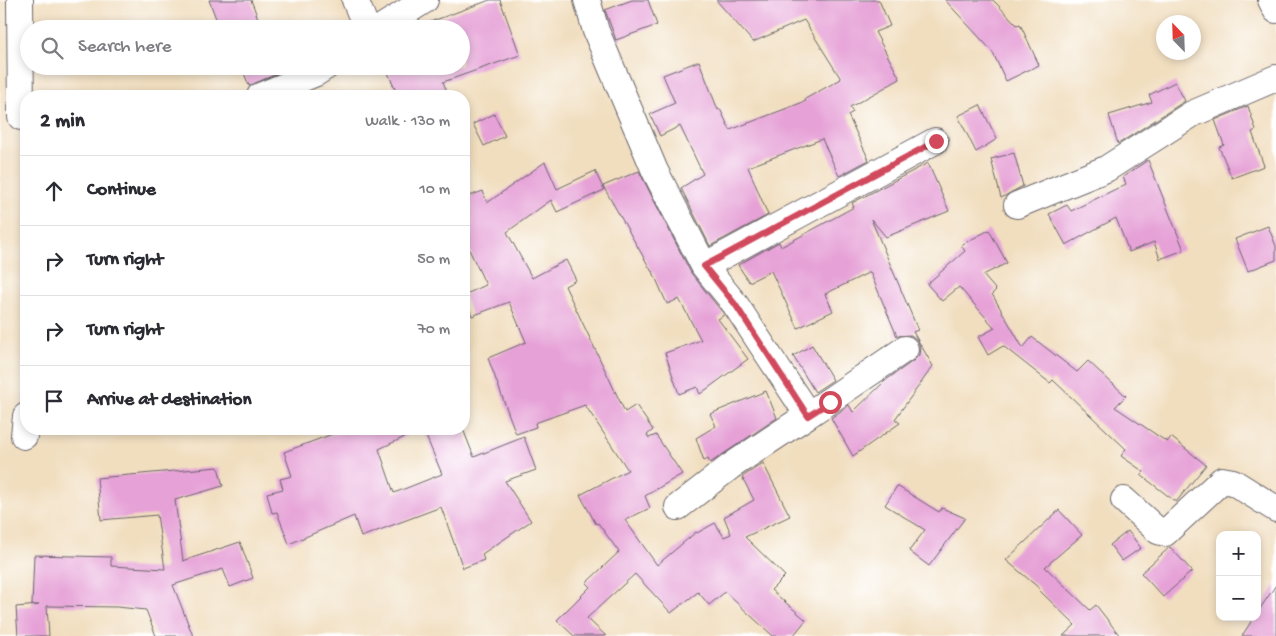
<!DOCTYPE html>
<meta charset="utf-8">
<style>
:root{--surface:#fff;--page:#f7f7f7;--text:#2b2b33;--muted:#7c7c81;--line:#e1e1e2}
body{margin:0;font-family:"Gochi Hand",sans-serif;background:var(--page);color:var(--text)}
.controls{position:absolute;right:15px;bottom:15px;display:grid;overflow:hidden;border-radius:10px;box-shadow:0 2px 8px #0003}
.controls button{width:45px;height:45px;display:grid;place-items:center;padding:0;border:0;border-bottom:1px solid var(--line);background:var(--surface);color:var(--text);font:25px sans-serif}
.compass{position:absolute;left:1156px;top:15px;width:45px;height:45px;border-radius:50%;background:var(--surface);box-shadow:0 2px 8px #0003;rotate:337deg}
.stop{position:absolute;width:15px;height:15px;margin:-11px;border:4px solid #d1495b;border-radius:50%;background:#fff}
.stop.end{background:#d1495b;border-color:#fff;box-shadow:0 1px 5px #0008}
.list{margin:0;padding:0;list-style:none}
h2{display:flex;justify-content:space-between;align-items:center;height:65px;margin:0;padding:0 20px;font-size:21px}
h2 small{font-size:16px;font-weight:400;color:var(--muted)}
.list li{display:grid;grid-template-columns:32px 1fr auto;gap:15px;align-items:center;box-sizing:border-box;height:70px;padding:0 20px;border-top:1px solid var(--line)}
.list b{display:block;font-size:19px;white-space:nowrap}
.list em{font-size:16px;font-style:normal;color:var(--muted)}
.icon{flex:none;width:28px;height:28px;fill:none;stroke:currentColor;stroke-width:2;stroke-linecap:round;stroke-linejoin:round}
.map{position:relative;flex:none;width:1276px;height:636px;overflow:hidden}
.search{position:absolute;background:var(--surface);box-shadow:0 2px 8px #0003;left:20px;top:20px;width:450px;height:55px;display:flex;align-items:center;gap:12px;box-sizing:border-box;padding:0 18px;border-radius:28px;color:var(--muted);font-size:19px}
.panel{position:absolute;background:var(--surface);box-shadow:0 2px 8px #0003;left:20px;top:90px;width:450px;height:345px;border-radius:20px}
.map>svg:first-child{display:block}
.building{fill:#e6a1d7}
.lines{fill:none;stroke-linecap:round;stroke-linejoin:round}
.minor-casing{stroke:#6a6469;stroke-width:28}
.minor{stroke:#fff;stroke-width:26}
.route{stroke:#d1495b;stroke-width:6}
</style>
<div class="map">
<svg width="1276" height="636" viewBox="0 0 1276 636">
<rect width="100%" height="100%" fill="#fff"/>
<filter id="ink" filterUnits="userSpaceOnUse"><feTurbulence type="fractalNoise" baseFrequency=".02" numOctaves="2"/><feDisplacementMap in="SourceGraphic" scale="10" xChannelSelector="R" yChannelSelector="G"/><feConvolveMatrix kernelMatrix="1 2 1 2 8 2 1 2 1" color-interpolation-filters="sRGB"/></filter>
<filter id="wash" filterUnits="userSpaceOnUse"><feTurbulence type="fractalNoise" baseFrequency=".0096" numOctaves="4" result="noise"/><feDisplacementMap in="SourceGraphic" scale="20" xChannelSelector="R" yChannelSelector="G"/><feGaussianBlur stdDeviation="1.12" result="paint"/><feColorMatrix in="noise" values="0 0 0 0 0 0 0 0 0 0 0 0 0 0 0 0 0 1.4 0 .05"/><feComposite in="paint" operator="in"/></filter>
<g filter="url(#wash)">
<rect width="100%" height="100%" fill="#f1debf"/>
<g id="blocks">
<path class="building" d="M209 0H251L262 29H220Z
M490 0H500L520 55 443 82 449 96H398L385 66H461V29H433L430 22Z
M632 0H648L657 25 616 40 605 10Z
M716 0H879L890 26 875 32 900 79 850 107 853 112 848 115 869 160 839 176 822 139 748 167 768 215 710 246 681 188 703 174 680 126 660 136 650 114 675 103 663 75 699 61 718 110 720 109 730 130 806 101 805 99 841 79 804 20 753 42Z
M945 0H993L1017 25 1020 24 1039 65 1006 81 992 51Z
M247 66H292V67L249 86 242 68Z
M1175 82 1185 101 1118 144 1109 115 1152 102 1149 95Z
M980 105 997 139 976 152 958 116Z
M1248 106 1256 130 1252 132 1264 166 1232 178 1219 147 1224 145 1215 120Z
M494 114 505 136 484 146 473 124Z
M1014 153 1023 186 1001 198 991 159Z
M1148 160 1184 250 1160 259 1154 242 1129 252 1116 218 1066 245 1049 214 1067 205 1071 211 1126 184 1123 177Z
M545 162 557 189 595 171 604 190 557 212 551 200 507 232 532 278 566 260 576 280 565 286 625 412 636 405 653 430 647 435 649 438 656 435 682 474 645 496 650 508 625 520 657 565 696 532 697 533 715 523 724 537 731 534 724 517 754 500 742 477 763 463 790 516 745 537 785 576 771 590 806 620 793 636H773L725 592 709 605 698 592 671 613 635 574 587 618 606 636H574L557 620 590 587 586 583 619 552 598 523 596 524 580 495 628 470 585 405 535 423 536 427 516 434 488 358 526 342 509 302 472 316 464 295 486 285 464 239V198L483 191 487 203Z
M928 163 949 211 886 237 871 219 918 330 913 332 933 366 895 419 900 423 853 456 831 418 849 405 853 412 886 380 913 361 919 355 920 347 918 341 911 335 897 336 870 272 825 294 833 311 798 328 771 271 749 282 738 265 779 242 781 247 854 207 852 203Z
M639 171 691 273 723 313 724 315 718 319 748 359 700 394 697 387 679 394 665 353 701 340 679 299 667 304 653 272H652L603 186Z
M1268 226 1276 246V260L1248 271 1235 239Z
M989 230 1007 263 983 275 996 290 992 294 1023 348 1032 337 1077 372 1088 361 1126 396 1115 407 1167 442 1171 437 1206 465 1176 502 1141 475 1144 472 1121 456 1126 449 1053 380 1050 383 1003 346 988 355 978 337 995 328 959 287 942 301 927 284 965 251 961 245Z
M812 345 833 380 815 392 793 356Z
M766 391 777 418 710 463 708 459 704 461 696 438 716 426 710 414Z
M346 429H422L379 449 394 493 442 474 423 429H463L474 457 524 437 536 470 505 481 531 521 482 554 484 560 463 568 441 507 361 537 354 516 289 544 277 512 272 513 267 493 283 489 280 479 292 476 284 452Z
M218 467 223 486 175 500 183 561 240 542 253 578 230 587 223 569 173 585 193 636H156L146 610 117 607 47 606 49 636H18L16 607 39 605H32L34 555 111 557V566L165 569 157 515 101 520 97 478Z
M897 486 939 512 942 508 965 518 929 566 909 551 925 530 885 505Z
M1059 510 1082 535 1045 567 1090 610 1096 605 1120 636H1063L1075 625 1039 590 1040 589 1006 560Z
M1128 531 1141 548 1122 561 1110 545Z
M1170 547 1192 571 1163 597 1141 573Z
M1276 585V636H1242L1254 617H1257V613Z"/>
</g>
</g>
<g filter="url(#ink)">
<use href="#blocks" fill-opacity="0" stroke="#6a6469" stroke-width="1"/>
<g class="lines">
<g class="minor-casing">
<path id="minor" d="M20 0 21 117
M355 0 367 29
M587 0 596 31 655 171 704 266 735 304 808 415 905 349
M1271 0 1276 10
M379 29 425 0
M260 96 316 73 327 66
M1017 205 1106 169 1192 114 1276 78
M704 266 935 141
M24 436 26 416
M1124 500 1158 531 1165 533 1222 480 1233 482 1276 509
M678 507 731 466 808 415"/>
</g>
<use href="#minor" class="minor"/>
</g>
</g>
<g class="lines" filter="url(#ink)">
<path class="route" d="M830 402 808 416 735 304 704 266 936 141"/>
</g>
</svg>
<div class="controls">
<button>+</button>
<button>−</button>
</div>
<svg class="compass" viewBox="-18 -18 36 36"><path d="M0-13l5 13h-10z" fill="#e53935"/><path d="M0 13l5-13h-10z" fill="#7c7c81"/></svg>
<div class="stop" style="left:830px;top:402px"></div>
<div class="stop end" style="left:936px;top:141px"></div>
<div class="search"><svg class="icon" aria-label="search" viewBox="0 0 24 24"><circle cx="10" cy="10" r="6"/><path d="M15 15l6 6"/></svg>Search here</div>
<section class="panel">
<h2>2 min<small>Walk · 130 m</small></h2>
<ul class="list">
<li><svg class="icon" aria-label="ahead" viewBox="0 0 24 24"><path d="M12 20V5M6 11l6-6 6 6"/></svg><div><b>Continue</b></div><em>10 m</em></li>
<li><svg class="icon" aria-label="right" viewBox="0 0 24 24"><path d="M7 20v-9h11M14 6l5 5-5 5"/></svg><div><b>Turn right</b></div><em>50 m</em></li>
<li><svg class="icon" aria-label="right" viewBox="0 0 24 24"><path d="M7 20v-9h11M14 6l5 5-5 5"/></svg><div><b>Turn right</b></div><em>70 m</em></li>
<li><svg class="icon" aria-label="arrive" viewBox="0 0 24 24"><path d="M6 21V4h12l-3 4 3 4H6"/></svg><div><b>Arrive at destination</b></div></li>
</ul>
</section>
</div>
